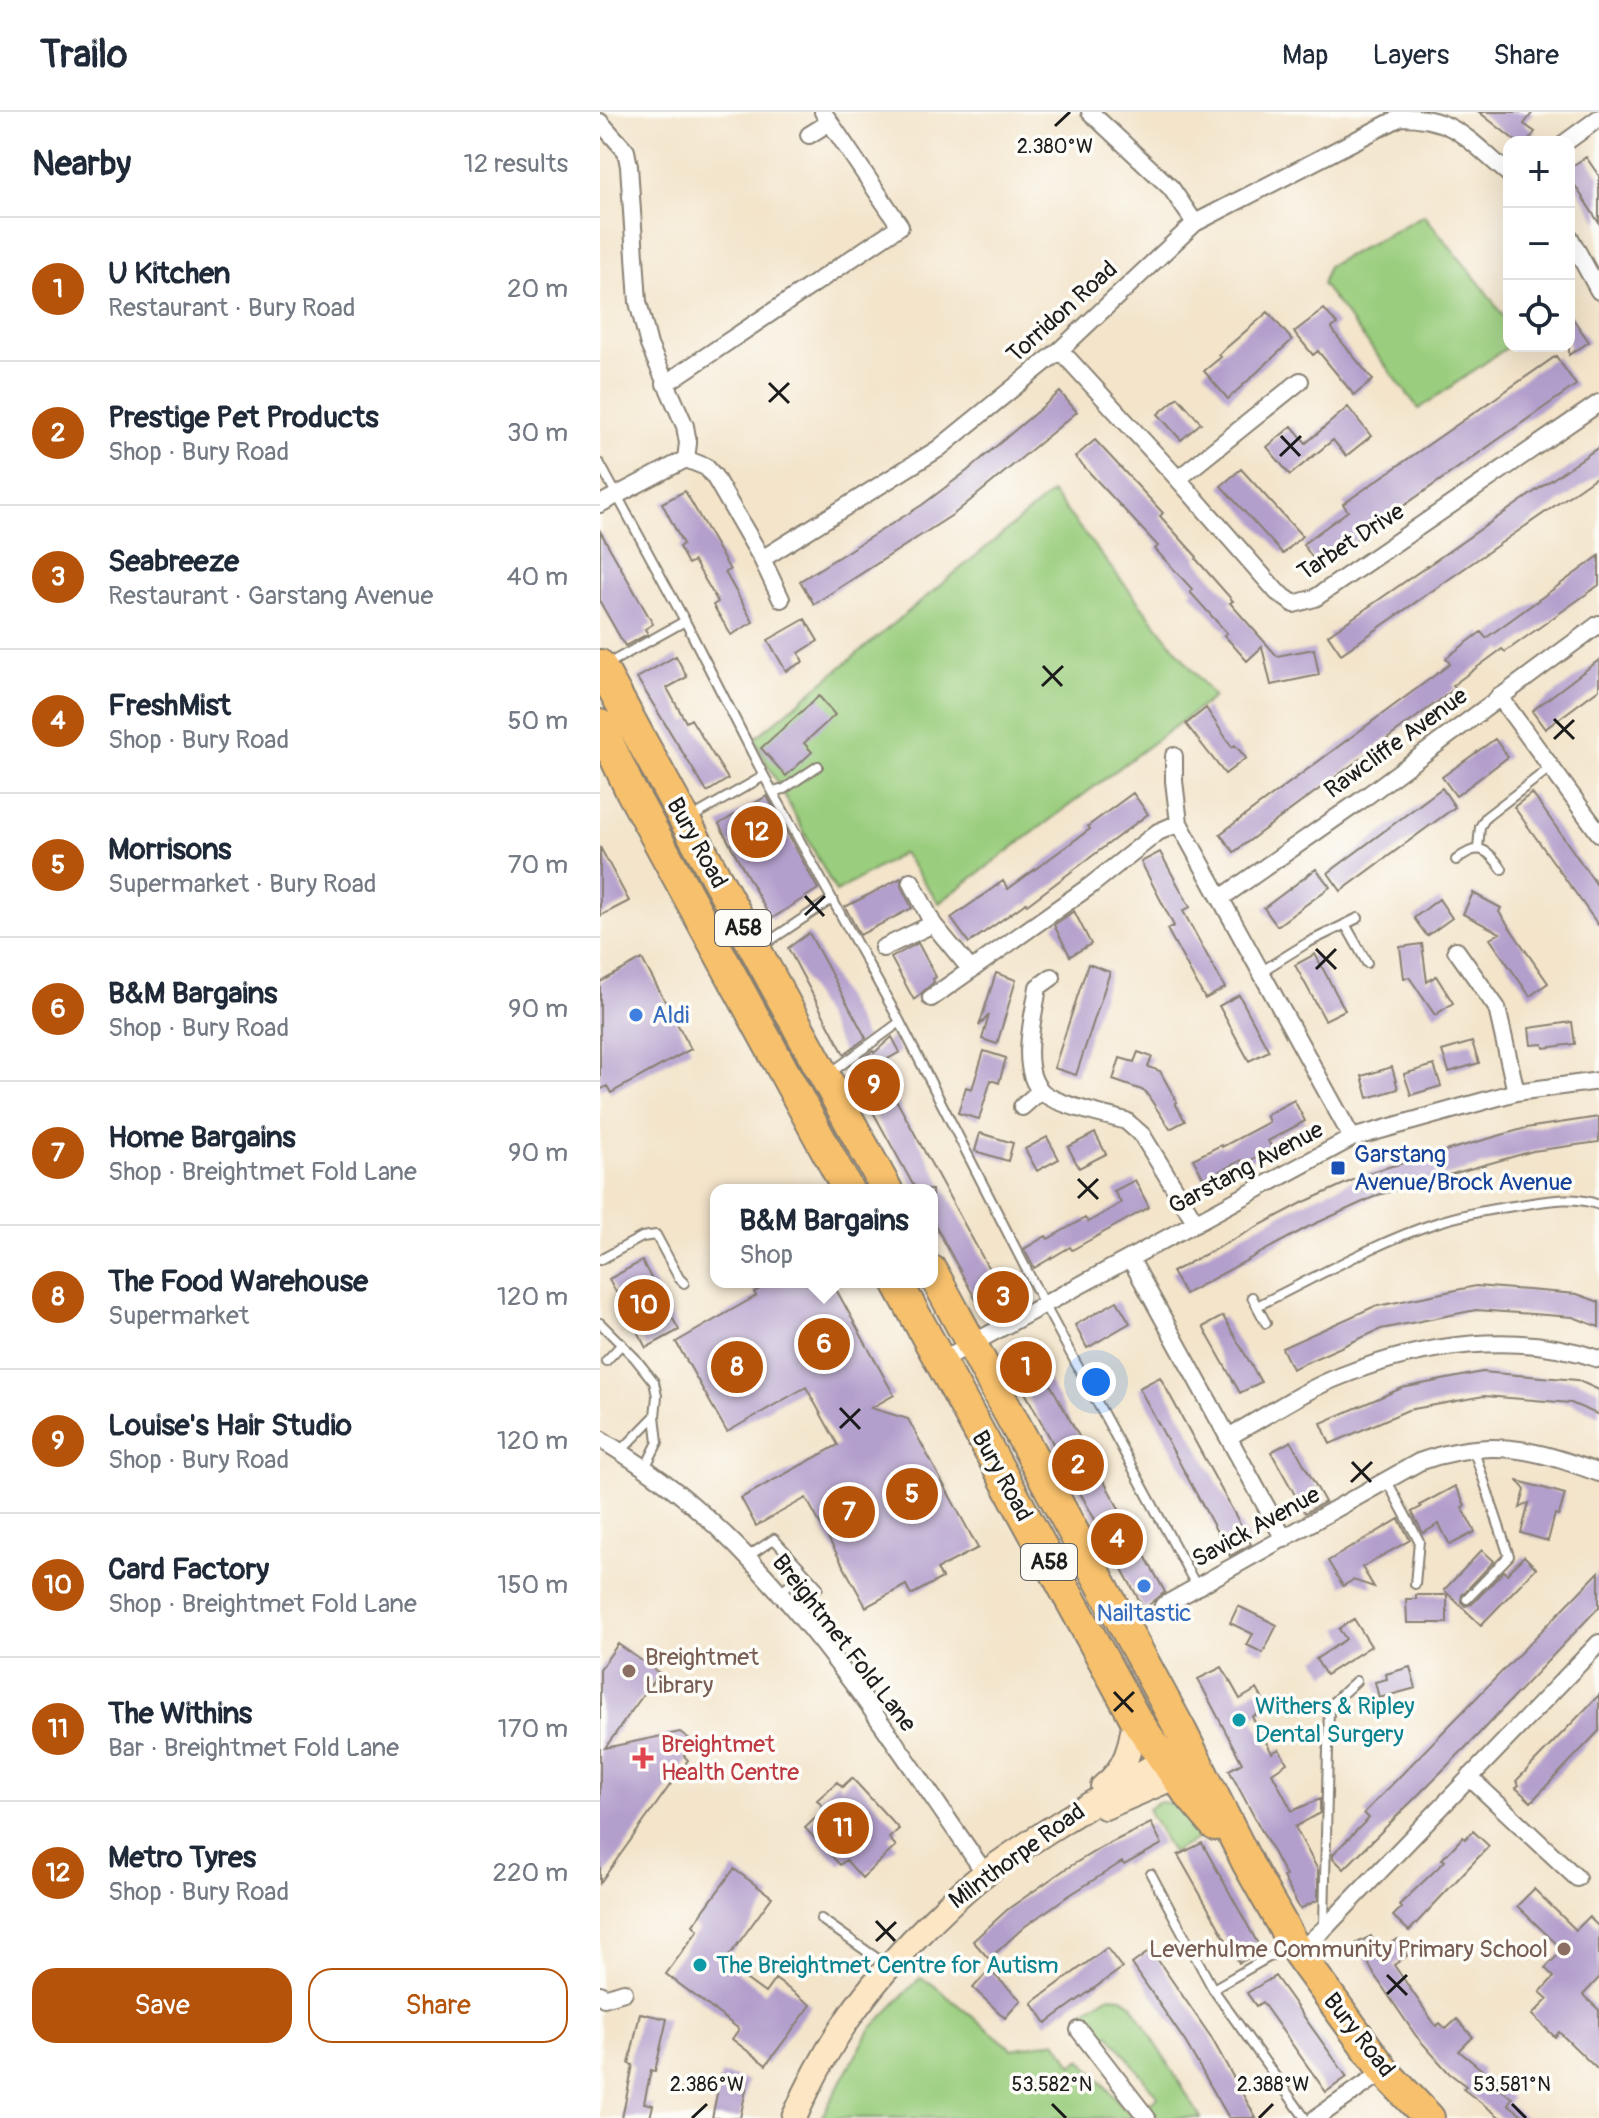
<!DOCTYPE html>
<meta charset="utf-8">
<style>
:root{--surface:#fff;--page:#f2f2f3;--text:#1f2937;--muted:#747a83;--line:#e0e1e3;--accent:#b45309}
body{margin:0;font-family:Pangolin,sans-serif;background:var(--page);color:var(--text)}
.controls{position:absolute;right:24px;top:24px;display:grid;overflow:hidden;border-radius:16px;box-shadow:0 8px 32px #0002}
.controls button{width:72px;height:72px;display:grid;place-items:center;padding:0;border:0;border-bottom:2px solid var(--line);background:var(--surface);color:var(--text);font:40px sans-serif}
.you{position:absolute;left:496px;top:1270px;width:28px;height:28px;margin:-20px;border:6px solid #fff;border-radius:50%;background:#1a73e8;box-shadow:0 0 0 12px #1a73e833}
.badge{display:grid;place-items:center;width:52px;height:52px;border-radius:50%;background:var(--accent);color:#fff;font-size:26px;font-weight:700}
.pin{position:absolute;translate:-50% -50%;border:4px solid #fff;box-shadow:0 2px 8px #0006}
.popup{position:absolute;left:110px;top:1072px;width:228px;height:104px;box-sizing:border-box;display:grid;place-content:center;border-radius:16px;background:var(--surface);filter:drop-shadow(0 2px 6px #0005);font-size:26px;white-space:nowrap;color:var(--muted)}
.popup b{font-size:30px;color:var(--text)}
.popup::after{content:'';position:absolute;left:50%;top:100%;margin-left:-16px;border:16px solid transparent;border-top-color:var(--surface)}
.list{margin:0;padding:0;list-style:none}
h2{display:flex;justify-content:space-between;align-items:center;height:104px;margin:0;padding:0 32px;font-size:34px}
h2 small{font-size:26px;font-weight:400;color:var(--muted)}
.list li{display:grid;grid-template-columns:52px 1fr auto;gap:24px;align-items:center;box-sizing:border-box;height:144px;padding:0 32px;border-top:2px solid var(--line)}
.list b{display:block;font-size:30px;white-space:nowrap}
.list p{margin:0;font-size:26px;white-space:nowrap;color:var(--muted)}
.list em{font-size:26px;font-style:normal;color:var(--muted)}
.actions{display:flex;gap:16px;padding:24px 32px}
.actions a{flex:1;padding:18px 0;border:2px solid var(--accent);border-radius:24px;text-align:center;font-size:28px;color:var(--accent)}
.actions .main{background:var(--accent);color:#fff}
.icon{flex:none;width:44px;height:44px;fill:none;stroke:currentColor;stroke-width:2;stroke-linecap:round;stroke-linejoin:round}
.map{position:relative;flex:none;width:999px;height:2006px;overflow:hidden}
header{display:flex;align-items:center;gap:48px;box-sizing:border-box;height:112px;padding:0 40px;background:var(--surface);border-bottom:2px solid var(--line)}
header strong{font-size:38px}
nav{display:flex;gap:44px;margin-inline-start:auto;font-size:28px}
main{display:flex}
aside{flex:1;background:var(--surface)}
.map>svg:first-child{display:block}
.green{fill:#9acd7d;stroke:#5b744c;stroke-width:2}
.building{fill:#b39fcc}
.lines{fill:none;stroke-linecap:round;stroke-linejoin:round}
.lane-casing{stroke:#888073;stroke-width:12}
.street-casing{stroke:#888073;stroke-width:20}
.secondary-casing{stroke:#888073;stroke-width:28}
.highway-casing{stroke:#888073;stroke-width:34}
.lane{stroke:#fff;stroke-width:8}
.street{stroke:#fff;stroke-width:16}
.secondary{stroke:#fce6c4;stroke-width:24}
.highway{stroke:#f7c06c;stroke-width:30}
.ticks{fill:none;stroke:#1c1c1c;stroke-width:3}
.shop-dot{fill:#3f7fe0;stroke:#fdfcf7;stroke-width:3}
.transit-dot{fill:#1a4fb4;stroke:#fdfcf7;stroke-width:3}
.education-dot{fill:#8d6e63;stroke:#fdfcf7;stroke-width:3}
.culture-dot{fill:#0f9aa8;stroke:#fdfcf7;stroke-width:3}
.health-dot{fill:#e0444e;stroke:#fdfcf7;stroke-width:3}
.labels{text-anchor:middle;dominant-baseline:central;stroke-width:7;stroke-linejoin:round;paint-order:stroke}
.shield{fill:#fdfcf7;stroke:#605f5e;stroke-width:2}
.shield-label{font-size:22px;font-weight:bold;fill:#1c1c1c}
.street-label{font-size:24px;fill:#1c1c1c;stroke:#fdfcf7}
.shop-label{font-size:24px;fill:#366cbe;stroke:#fdfcf7;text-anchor:start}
.transit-label{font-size:24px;fill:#164399;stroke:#fdfcf7;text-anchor:start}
.education-label{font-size:24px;fill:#785e54;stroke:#fdfcf7;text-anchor:start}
.culture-label{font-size:24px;fill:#0d838f;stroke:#fdfcf7;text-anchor:start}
.health-label{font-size:24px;fill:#be3a42;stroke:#fdfcf7;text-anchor:start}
.ticks-label{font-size:20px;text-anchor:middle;fill:#1c1c1c;stroke:#fdfcf7;stroke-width:7;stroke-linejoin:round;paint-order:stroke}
</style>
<header>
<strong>Trailo</strong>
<nav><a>Map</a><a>Layers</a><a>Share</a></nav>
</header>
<main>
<aside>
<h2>Nearby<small>12 results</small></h2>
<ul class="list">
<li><span class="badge">1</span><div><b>U Kitchen</b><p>Restaurant · Bury Road</p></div><em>20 m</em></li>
<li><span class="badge">2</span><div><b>Prestige Pet Products</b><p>Shop · Bury Road</p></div><em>30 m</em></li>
<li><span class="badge">3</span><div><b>Seabreeze</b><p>Restaurant · Garstang Avenue</p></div><em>40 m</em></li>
<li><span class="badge">4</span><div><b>FreshMist</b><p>Shop · Bury Road</p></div><em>50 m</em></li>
<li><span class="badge">5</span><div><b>Morrisons</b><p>Supermarket · Bury Road</p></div><em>70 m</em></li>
<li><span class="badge">6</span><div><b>B&amp;M Bargains</b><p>Shop · Bury Road</p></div><em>90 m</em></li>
<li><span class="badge">7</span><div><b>Home Bargains</b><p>Shop · Breightmet Fold Lane</p></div><em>90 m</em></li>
<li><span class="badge">8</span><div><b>The Food Warehouse</b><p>Supermarket</p></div><em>120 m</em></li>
<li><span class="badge">9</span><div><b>Louise's Hair Studio</b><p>Shop · Bury Road</p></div><em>120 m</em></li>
<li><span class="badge">10</span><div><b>Card Factory</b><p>Shop · Breightmet Fold Lane</p></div><em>150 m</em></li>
<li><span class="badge">11</span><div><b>The Withins</b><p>Bar · Breightmet Fold Lane</p></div><em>170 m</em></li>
<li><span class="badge">12</span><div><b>Metro Tyres</b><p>Shop · Bury Road</p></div><em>220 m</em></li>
</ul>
<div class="actions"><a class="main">Save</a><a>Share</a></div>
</aside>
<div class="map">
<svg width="999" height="2006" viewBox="0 0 999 2006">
<rect width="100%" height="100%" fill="#fdfcf7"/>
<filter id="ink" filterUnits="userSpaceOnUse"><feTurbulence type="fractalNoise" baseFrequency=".0125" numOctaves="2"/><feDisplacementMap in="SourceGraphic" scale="16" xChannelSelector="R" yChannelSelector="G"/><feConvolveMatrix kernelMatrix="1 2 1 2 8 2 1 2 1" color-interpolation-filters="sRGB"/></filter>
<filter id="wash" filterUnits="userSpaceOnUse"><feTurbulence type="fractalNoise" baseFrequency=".006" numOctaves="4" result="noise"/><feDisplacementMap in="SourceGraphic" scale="32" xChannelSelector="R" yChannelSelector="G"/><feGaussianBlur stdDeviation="1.8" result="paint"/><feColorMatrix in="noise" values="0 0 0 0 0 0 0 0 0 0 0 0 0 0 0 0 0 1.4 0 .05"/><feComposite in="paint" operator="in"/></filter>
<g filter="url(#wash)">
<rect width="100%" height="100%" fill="#f3e4ca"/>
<path class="green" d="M824 103 882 174 909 213V234L819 297 722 172 728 154Z
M452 381 614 585 339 791 303 741 236 780 154 627Z
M558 1690C583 1690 591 1705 604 1723L572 1741 548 1697Z
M320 1866 331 1871 412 1937 456 1929 473 1953 481 1947 533 2006H221L270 1918Z
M508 1884 522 1885 531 1891 601 2006H553L544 1997 558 1985 509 1922 502 1925 482 1900Z"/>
<g id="blocks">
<path class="building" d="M879 0H933L924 12 935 20 927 30H917Z
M986 45 999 64V111L969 64V56Z
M724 197 737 212 732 216 736 223 773 268 754 283 718 239 713 243 694 220Z
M668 200 692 228 628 287 604 259 621 245 618 243Z
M969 201 989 230 969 243Z
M956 244 976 273 718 454 703 432 748 399 743 392Z
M460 280 477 300 354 402 214 492 200 469 322 393 367 359Z
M578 285 601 311 581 328 558 302Z
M748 295 771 324 746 344 733 328 690 363 667 335 692 314 706 331Z
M495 328 563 401 560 404 597 445 596 447 633 489 630 491 677 544 714 537 719 563 671 573 662 535 647 549 624 523 627 521 590 480 593 478 555 437 558 434 475 345Z
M999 335V363L741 542 728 523Z
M641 357 702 424 683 442 621 374Z
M85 379 130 458 125 460 153 510 131 523 113 493 118 490 94 449 88 452 79 435 83 432 62 391Z
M0 419 53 512 45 517 48 522 25 534 0 490Z
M999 444V473L905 540 902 537 853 573 856 576 634 740 620 722 850 552 846 546 881 520 886 526Z
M205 507 218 529 199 541 203 550 186 559 168 528Z
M76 544 87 565 67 576 86 610 91 607 128 667 107 680 37 566Z
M999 548V577L945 617 932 599Z
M219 584 235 603 204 631 212 640 186 664 161 636Z
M606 596 632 635 635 633 646 646 625 662 586 612Z
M895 627 908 645 856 684 842 665Z
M842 676 855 695 741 779 728 761Z
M533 681 548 702 427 793 426 791 369 831 351 806 403 769 408 777 490 717 488 714Z
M932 681 999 776V814L914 695Z
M167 684 218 777 171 807 119 712Z
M0 735 29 789 0 804Z
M560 740 590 795 583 799 625 876 605 887 567 817 574 814 541 750Z
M716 757 730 775 677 814 664 796Z
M301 766V774L312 796 260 823 245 795Z
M873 781 901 796 899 800 948 871 930 884 890 827 900 821 863 802Z
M839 787 852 806 827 824 814 806Z
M474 799 491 832 470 844 454 813Z
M209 821 266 926 244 942 188 836Z
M318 831 336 865 333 867 334 870 314 888 291 846Z
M822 832 827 870 836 864 853 891 835 903 809 865 804 866 800 835Z
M715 842 745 898 725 908 695 853Z
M42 847 91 937 11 981 7 974 0 978V870Z
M488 852 510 860 476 963 454 956Z
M396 861 416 868 397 932 382 927 389 903 379 914Z
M639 883 669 939 649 949 619 894Z
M972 910 975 932 944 936 943 932 931 933 929 916Z
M292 925 300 940 277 953 407 1190 384 1203 332 1107V1078H316L252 962 251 955 273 939 274 941Z
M872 930 879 951 849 960 842 939Z
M384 939 406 946 399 971 391 968 379 1007 358 1001 366 975 372 977Z
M538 940 552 945 548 955 560 959 577 990 575 991 585 1009 570 1017 545 979 513 968 520 946 534 950Z
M834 953 841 974 811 983 804 962Z
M792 955 798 977 768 986 762 964Z
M694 988 705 1009 668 1029 672 1036 644 1052 642 1048 604 1067 593 1047 621 1033 622 1035 669 1010 666 1003Z
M999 1005V1030L933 1039 778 1083 708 1115 585 1182 572 1160 702 1091 771 1060 926 1016Z
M380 1021 413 1031 408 1049 375 1039Z
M495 1021 506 1042 479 1056 468 1035Z
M447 1025 459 1047 437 1059 425 1037Z
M535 1068 549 1095 472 1138 470 1135 434 1156 424 1137 446 1124 448 1127 485 1106 488 1110 521 1091 514 1079Z
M42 1149 79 1218 46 1236 9 1167Z
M173 1170H232L294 1283 271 1296 308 1307 378 1436 337 1457 342 1466 311 1483 306 1473 266 1495 206 1386 156 1414 141 1386 238 1333 206 1275 127 1320 76 1230 156 1184 154 1180Z
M876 1174 977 1182 999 1190V1215L973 1205 876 1198 781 1217 692 1257 682 1236 773 1195Z
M517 1189 530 1211 487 1236 475 1213Z
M623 1204 661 1270 640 1281 603 1215Z
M428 1232 565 1480 544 1497 405 1244Z
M882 1260 977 1268 999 1278V1303L971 1291 884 1284 808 1298 730 1332 721 1311 802 1276Z
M560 1265 651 1432 630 1444 539 1276Z
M691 1329 725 1390 705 1401 671 1340Z
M918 1369 965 1382 959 1403 955 1402 948 1429 921 1421 929 1391 920 1396 925 1378Z
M855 1374 865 1393 862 1395 875 1420 850 1433 839 1412 823 1421 812 1400 821 1395 820 1393Z
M799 1407 810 1428 762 1455 774 1475 753 1468 743 1474 728 1449Z
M882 1438 894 1449 862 1483 861 1490 865 1494 872 1492 904 1459 907 1462 924 1444 936 1456 881 1513 844 1478Z
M999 1460V1495L871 1630 744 1757 733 1746V1742L769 1706 764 1701Z
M816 1483H847V1511H807L806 1487H816Z
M638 1494 677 1513 663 1541 647 1533 653 1522 630 1511Z
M754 1507 771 1534 726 1563 716 1547 746 1527 739 1517Z
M18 1532 59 1561 5 1636 80 1620 94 1630 84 1644 88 1648 0 1771V1557Z
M622 1555 640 1587 657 1577 668 1596 652 1605 672 1641 679 1637 687 1651 672 1661 692 1699 720 1687V1701L695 1715 718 1758V1788L700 1797 683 1765 686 1764 629 1658 642 1651 598 1567Z
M810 1555 816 1576 779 1586 775 1570 787 1567 786 1562Z
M999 1583V1619L931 1690 916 1676 919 1673 916 1669Z
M252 1666 299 1717 289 1726 296 1734 262 1766 246 1748 240 1753 205 1716 225 1697 217 1688 237 1670 242 1675Z
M551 1711 562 1732 524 1753 522 1750 465 1786 424 1815 389 1847 373 1829 408 1797 464 1758 502 1735Z
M873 1719 889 1734 809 1819 793 1804 801 1796 799 1793 845 1749 842 1747 863 1725 865 1727Z
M602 1731 662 1839 639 1851 578 1743Z
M134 1757 172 1785 124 1851 165 1881 175 1867 211 1893 166 1953 132 1927 139 1917 66 1862 98 1818 93 1813Z
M934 1777 976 1818 989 1805 999 1815V1866L983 1883 999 1898V1959L959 1920 955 1925 932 1903 948 1887 940 1880 954 1865 945 1856 963 1838 917 1794Z
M771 1824 778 1837 798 1827 807 1844 794 1853 836 1914 840 1911 846 1917 857 1907 873 1925 859 1939 882 1958 880 1961 912 1986 908 1992 926 2006H901L863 1977 866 1974 849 1961 816 1924 775 1864 757 1831Z
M507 1836 522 1856 446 1911 432 1891Z
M551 1838 611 1925 656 2006H629L586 1931 532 1852Z
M389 1858 421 1888 405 1906 373 1876Z
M675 1864 747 1965 726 1980 662 1890 656 1894 647 1881Z
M40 1901 67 1907 55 1959 51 1958 44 1991 53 1993 50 2006H22L33 1953 29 1952Z
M121 1962 148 1969 140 2006H112Z"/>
</g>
</g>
<g filter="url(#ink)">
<use href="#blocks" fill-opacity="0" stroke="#888073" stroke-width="2"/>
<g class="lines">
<g class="lane-casing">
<path id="lane" d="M0 352 85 509 164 664 300 910 444 1192 597 1475
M6 553 85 509
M173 680 184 677 218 654
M89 707 164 664
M878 736 880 715 886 705 951 655
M856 748C878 730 887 736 902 757
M745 812 767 851
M159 836 232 787
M662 859 707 831 758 806
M229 962 300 910
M0 1148 42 1125 56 1123 79 1166 84 1171
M652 1185 666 1211
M657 1194C715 1166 774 1131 836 1111 863 1102 892 1097 920 1093 946 1089 974 1083 999 1093
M0 1211 35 1246 54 1270 57 1284 55 1304 58 1330 45 1356
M6 1249 22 1232
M21 1339 55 1304
M787 1369 819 1429 815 1472
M147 1445 174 1427 218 1475
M179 1481 204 1460
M867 1487 909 1444 873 1336
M551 1762 613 1877 705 2006
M221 1807 285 1852
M724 1812 729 1594 756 1569
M613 1877 688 1834"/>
</g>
<g class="street-casing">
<path id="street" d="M490 0 571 76 595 111
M0 10 26 39 29 54 38 190 49 233 85 314 88 331 86 347
M209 23 230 10
M966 30 999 6
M969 124 999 179
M460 238 578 367 677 480 694 492 715 486 999 291
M65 272 300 114 223 0
M578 367 700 269
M0 392 86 347 106 355 114 364 162 447 181 487
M162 447 338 337 460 238 595 111 801 5C855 5 870 30 909 62
M899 584 999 721
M574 644V669L579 711 752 1026
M311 769 333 812 371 858
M621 786 760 689 999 512
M283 836 333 812
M856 838 897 896 916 980
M452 865 438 875C434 903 418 958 442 980 456 993 506 1003 526 1009L542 1023 596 1111
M331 886 490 774 558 720 579 711
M422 995 440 979
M530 1146 684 1427
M340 1249 752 1026 916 980 999 969
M628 1325C665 1305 702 1279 741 1264 821 1232 916 1218 999 1247
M0 1327C31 1346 62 1367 89 1390 208 1491 296 1634 385 1761
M563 1494 819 1350C888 1325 932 1336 999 1361
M869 1665 977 1766
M698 1841 724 1817 999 1531
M0 1882 4 1886 24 1880
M479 1918 547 2006
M716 2006 784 1959"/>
</g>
<g class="secondary-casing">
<path id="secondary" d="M503 1675C527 1656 531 1635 535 1606
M505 1695 577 1664 585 1649
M194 2006C228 1929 264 1877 324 1817 344 1797 364 1777 387 1760 448 1716 513 1679 577 1640"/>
</g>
<g class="highway-casing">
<path id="highway" d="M0 553 287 1078
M0 613 30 677 248 1078
M332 1159 581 1619 648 1752 698 1841 784 1959 829 2006
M297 1170 535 1606 587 1680 615 1713"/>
</g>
<use href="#lane" class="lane"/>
<use href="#street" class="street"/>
<use href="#secondary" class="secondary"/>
<use href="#highway" class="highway"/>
</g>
</g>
<path class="ticks" d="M455 14 470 0M169 271 189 291M169 290 189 271M681 324 700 344M680 344 701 324M443 554 462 574M442 574 463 554M954 607 974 627M954 627 974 608M205 784 224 804M205 803 225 784M716 837 736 857M716 857 736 837M478 1067 498 1087M478 1086 498 1067M240 1296 260 1317M240 1316 260 1297M752 1350 771 1370M751 1370 772 1350M514 1580 533 1600M514 1599 534 1580M276 1809 295 1829M276 1829 296 1810M787 1863 807 1883M787 1882 807 1863M452 1992 466 2006M912 1992 926 2006M92 2006 107 1992M659 2006 673 1992"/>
<g class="shop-dot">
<circle cx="36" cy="903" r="8"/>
<circle cx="544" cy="1474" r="8"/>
</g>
<rect class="transit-dot" x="730" y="1048" width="16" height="16" rx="4"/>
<g class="education-dot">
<circle cx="29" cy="1559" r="8"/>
<circle cx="964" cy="1837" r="8"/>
</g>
<g class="culture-dot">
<circle cx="639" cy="1608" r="8"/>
<circle cx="100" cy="1853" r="8"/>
</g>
<path class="health-dot" d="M39 1634h8v8h8v8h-8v8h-8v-8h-8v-8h8z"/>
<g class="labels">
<g class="shield">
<rect x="115" y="798" width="56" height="36" rx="6"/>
<rect x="421" y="1432" width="56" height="36" rx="6"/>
</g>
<g class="shield-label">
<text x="143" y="816">A58</text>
<text x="449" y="1450">A58</text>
</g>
<g class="street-label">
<text transform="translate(462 200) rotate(-42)">Torridon Road</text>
<text transform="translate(751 430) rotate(-33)">Tarbet Drive</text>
<text transform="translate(796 631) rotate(-36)">Rawcliffe Avenue</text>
<text transform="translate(97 731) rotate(61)">Bury Road</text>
<text transform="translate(646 1056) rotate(-28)">Garstang Avenue</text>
<text transform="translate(402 1364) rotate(61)">Bury Road</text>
<text transform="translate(656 1415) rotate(-29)">Savick Avenue</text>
<text transform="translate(244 1531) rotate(52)">Breightmet Fold Lane</text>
<text transform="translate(417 1744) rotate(-36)">Milnthorpe Road</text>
<text transform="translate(759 1923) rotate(52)">Bury Road</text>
</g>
<g class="shop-label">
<text x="52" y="903">Aldi</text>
<text x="544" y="1501" text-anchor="middle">Nailtastic</text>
</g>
<g class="transit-label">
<text x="754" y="1042">Garstang<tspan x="754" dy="28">Avenue/Brock Avenue</tspan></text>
</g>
<g class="education-label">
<text x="45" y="1545">Breightmet<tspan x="45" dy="28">Library</tspan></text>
<text x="948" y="1837" text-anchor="end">Leverhulme Community Primary School</text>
</g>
<g class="culture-label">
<text x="655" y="1594">Withers &amp; Ripley<tspan x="655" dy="28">Dental Surgery</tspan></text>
<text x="116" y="1853">The Breightmet Centre for Autism</text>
</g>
<g class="health-label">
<text x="61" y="1632">Breightmet<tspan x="61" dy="28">Health Centre</tspan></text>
</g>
</g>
<g class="ticks-label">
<text x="455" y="41">2.380°W</text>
<text x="452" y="1979">53.582°N</text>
<text x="912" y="1979">53.581°N</text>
<text x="107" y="1979">2.386°W</text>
<text x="673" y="1979">2.388°W</text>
</g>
</svg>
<div class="controls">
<button>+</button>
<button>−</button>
<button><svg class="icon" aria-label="locate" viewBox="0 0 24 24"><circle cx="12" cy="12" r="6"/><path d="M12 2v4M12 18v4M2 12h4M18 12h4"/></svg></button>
</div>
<div class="you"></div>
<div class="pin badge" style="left:426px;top:1255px">1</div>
<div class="pin badge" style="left:478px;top:1353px">2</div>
<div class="pin badge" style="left:403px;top:1185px">3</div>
<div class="pin badge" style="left:517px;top:1427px">4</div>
<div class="pin badge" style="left:312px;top:1382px">5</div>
<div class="pin badge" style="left:224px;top:1232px">6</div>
<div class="popup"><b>B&amp;M Bargains</b>Shop</div>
<div class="pin badge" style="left:249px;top:1400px">7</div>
<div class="pin badge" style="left:137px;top:1255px">8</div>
<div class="pin badge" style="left:274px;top:973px">9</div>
<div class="pin badge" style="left:44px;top:1193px">10</div>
<div class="pin badge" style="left:243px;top:1716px">11</div>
<div class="pin badge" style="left:157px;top:720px">12</div>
</div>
</main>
